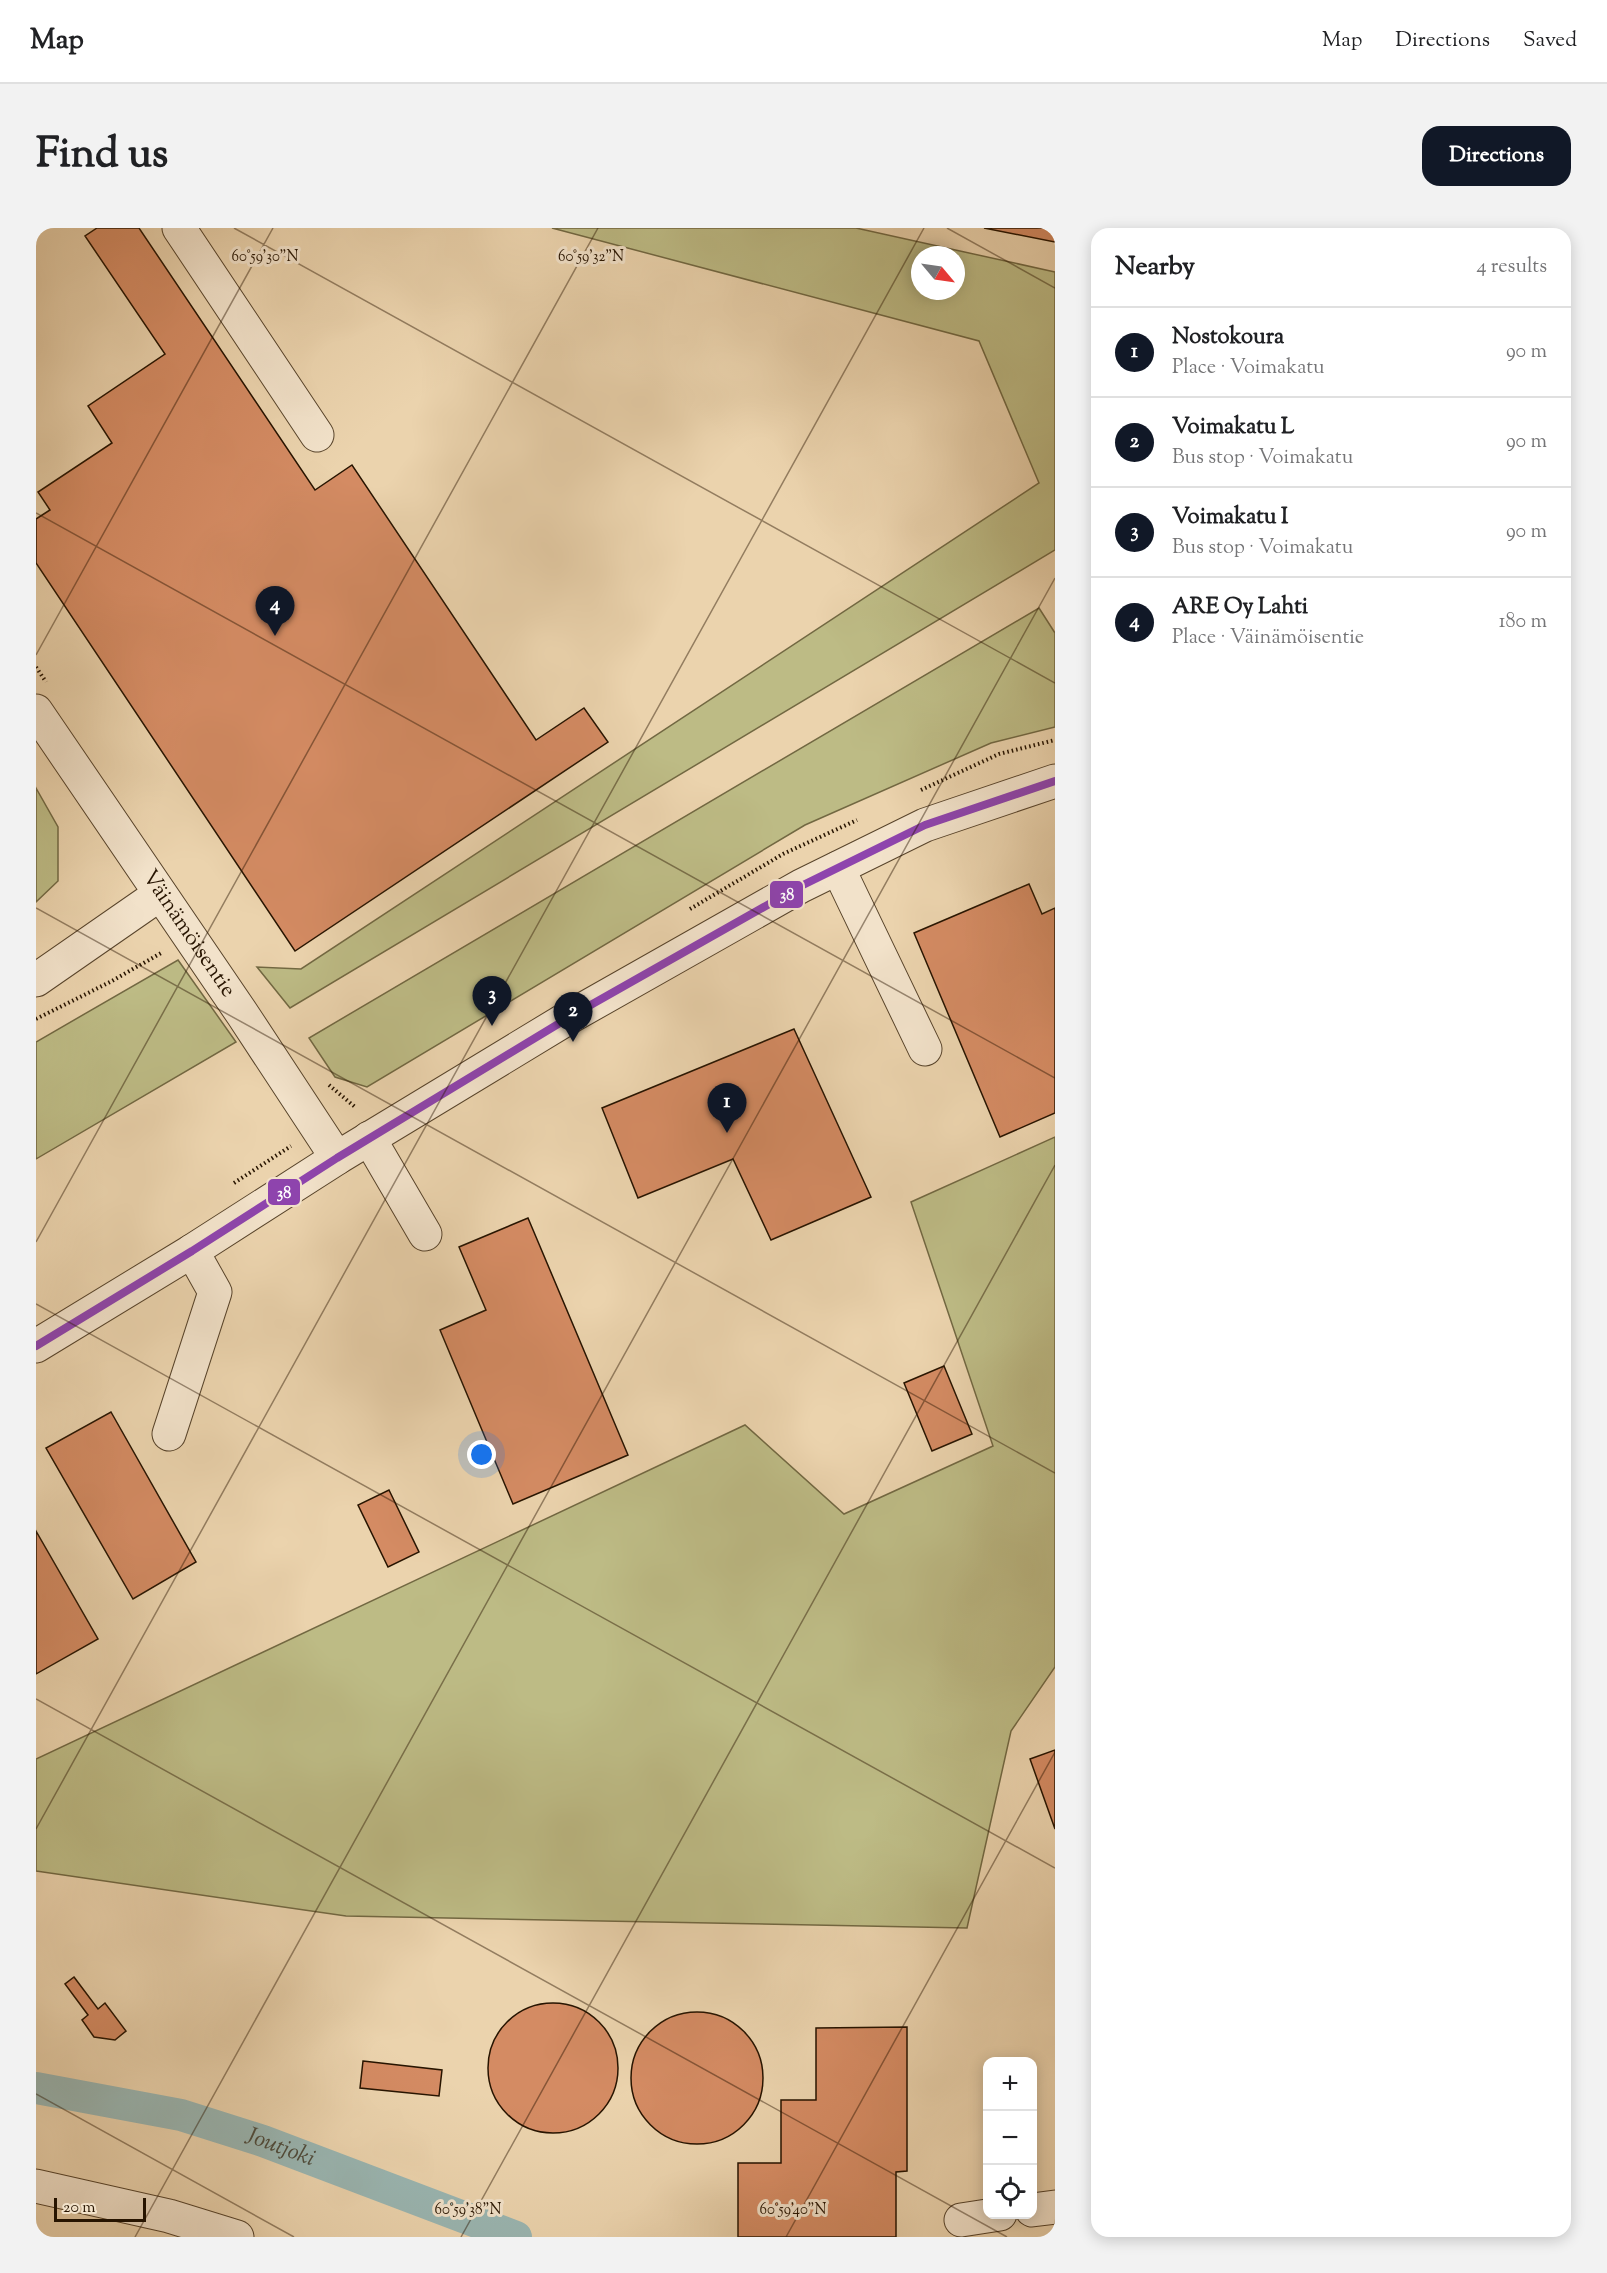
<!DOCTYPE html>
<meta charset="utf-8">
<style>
:root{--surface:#fff;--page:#f2f2f2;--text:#202124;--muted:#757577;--line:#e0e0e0;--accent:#111827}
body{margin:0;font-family:"Sorts Mill Goudy",serif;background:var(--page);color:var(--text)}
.controls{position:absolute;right:18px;bottom:18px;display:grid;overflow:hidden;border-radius:12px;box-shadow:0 3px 15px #0003}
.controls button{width:54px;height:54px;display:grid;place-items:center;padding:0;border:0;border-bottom:2px solid var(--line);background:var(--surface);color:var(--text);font:30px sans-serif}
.compass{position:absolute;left:875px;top:18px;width:54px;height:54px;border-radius:50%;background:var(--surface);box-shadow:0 3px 15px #0003;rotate:119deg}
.scale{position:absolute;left:18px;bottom:15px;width:92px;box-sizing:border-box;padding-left:6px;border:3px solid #271400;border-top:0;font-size:16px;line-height:21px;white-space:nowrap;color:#271400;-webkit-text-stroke:4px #f2e2ca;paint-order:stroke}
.you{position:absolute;left:446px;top:1227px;width:21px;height:21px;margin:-15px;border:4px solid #fff;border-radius:50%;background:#1a73e8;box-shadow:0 0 0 9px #1a73e833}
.badge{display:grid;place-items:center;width:39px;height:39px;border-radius:50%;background:var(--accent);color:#fff;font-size:20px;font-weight:700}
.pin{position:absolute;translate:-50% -50px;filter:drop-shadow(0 2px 3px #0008)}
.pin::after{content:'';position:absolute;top:32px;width:21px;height:18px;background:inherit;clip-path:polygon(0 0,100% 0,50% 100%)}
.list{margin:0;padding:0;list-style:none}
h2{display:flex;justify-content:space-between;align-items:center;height:78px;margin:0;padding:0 24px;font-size:26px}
h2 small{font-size:20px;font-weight:400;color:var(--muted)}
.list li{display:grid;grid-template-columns:39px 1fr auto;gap:18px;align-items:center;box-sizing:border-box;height:90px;padding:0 24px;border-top:2px solid var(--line)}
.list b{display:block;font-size:22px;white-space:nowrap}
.list p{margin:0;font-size:20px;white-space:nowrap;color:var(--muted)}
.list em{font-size:20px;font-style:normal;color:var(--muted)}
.icon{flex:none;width:33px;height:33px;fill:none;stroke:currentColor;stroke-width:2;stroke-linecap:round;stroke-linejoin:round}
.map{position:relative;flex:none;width:1019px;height:2009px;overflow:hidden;border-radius:18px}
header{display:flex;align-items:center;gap:36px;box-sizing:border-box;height:84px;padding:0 30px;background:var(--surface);border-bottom:2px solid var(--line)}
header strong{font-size:28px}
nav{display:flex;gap:33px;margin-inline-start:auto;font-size:21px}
.intro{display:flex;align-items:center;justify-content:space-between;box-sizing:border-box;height:144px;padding:0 36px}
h1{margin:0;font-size:42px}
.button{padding:15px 27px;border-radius:18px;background:var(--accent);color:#fff;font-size:21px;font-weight:700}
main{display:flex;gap:36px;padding:0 36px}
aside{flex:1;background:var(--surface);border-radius:18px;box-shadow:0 3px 15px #0003}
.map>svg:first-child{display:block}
.green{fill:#bdbb85;stroke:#726842;stroke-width:1.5;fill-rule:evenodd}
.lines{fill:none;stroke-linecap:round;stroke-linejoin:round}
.canal{stroke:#9ab6b2;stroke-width:32}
.building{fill:#d48b63;stroke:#271400;stroke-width:1.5}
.minor-casing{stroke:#58442b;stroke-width:35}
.path{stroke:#271400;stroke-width:4;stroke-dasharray:1.5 3;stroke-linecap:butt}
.minor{stroke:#f2e2ca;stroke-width:33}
.bus-1-casing{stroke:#f2e2ca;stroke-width:12}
.bus-1{stroke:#8e44ad;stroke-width:8}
.ticks{fill:none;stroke:#271400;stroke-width:1.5;stroke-opacity:0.45}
.labels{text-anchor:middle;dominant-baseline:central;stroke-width:6;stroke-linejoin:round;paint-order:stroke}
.street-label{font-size:22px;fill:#271400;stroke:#f2e2ca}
.water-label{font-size:24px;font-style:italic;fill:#4f4d3e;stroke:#f2e2ca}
.ticks-label{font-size:15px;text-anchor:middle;fill:#271400;stroke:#f2e2ca;stroke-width:6;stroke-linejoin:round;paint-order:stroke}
.line-badge{stroke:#f2e2ca;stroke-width:2}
.badge-label{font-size:16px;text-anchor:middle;font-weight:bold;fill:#fff}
</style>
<header>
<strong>Map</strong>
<nav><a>Map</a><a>Directions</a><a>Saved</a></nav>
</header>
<div class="intro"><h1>Find us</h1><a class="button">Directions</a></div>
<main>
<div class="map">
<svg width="1019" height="2009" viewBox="0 0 1019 2009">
<rect width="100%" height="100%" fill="#ebd3ad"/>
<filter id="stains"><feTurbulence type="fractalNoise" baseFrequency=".00333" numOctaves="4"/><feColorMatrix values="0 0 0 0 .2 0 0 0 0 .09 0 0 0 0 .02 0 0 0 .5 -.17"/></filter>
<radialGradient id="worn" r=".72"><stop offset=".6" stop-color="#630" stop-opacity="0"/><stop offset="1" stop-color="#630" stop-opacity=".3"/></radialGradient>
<path class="green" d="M516 0H820L1019 44V322L254 780 221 739 265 741 1003 255 943 113ZM884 27H920V63H884Z
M1003 380 1019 405V499L955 515 769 597 331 859 299 849 273 810Z
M0 560 22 599V653L0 674Z
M142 732 200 814 0 931V814Z
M1019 909V1439L975 1503 931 1700 310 1688 0 1643V1531L709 1197 808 1286 957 1218 875 974Z"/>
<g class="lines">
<path class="canal" id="s1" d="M0 1860 145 1887 227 1913 480 2009"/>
</g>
<path class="building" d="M61 0H103L279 262 316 237 500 512 548 480 572 514 259 723 0 335V291L14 282 2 264 76 215 52 178 129 126 49 8Z
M948 0H1019V14Z
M993 656 1006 686 1019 680V885L964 909 878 705Z
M758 801 835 969 735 1012 697 931 602 970 566 880Z
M492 990 592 1227 477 1276 404 1102 450 1082 423 1019Z
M908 1138 936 1206 896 1223 868 1155Z
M75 1184 160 1334 97 1371 10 1220Z
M353 1262 383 1324 352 1339 322 1277Z
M0 1303 62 1411 0 1446Z
M1019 1522V1601L994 1531Z
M38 1749 62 1781 69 1775 90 1803 79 1812 58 1809 46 1792 52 1787 29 1756Z
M452 1840a65 65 0 1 1 130 0a65 65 0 1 1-130 0Z
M595 1850a66 66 0 1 1 132 0a66 66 0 1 1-132 0Z
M871 1799V1943L860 1944V2009H702V1935H745V1872H780V1800Z
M327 1833 406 1842 403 1868 324 1860Z"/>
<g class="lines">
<g class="minor-casing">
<g id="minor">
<path d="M143 0 281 207"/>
<path id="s2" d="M0 483 207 787 301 930"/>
<path d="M802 640 889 821"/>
<path d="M0 752 124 666"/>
<path d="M333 910 389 1006"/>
<path d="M0 1118 156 1023 301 930 537 787 765 658 889 597 1019 553"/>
<path d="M133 1206 179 1064 156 1023"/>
<path d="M0 1958 133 1988 201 2009"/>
<path d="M996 1982 1019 1979"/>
<path d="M925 1992 964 1986"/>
</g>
</g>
<path class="path" d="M0 439 10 454
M885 562 963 526 1019 512
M654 681 747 626 821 592
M0 791 74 754 127 724
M293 857 319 879
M198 955 255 918"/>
<use href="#minor" class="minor"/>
<g class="bus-1-casing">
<path id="bus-1" d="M0 1118 156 1023 301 930 537 787 765 658 889 597 1019 553"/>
</g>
<use href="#bus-1" class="bus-1"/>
</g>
<path class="ticks" d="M198 0 1019 455M911 0 1019 60M0 285 1019 850M0 427 237 0M0 680 1019 1245M0 1014 562 0M0 1076 1019 1640M0 1471 971 2009M0 1601 888 0M0 1866 258 2009M99 2009 1019 350M425 2009 1019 937M750 2009 1019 1524"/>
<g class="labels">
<g class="street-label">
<text stroke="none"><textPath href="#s2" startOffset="270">Väinämöisentie</textPath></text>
</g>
<g class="water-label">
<text stroke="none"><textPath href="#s1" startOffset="252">Joutjoki</textPath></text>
</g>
</g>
<g class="ticks-label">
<text x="229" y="33">60°59'30"N</text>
<text x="555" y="33">60°59'32"N</text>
<text x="432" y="1986">60°59'38"N</text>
<text x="757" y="1986">60°59'40"N</text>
</g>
<g class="line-badge">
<rect x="733" y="652" width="35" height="29" rx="6" fill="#8e44ad"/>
<rect x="231" y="950" width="34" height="28" rx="6" fill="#8e44ad"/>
</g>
<g class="badge-label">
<text x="751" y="672">38</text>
<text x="248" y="970">38</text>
</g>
<rect width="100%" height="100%" filter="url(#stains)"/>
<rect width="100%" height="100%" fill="url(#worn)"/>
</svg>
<div class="controls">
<button>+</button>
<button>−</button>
<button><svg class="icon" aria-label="locate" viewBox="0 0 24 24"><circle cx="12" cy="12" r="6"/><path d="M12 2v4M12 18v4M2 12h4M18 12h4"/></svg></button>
</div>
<svg class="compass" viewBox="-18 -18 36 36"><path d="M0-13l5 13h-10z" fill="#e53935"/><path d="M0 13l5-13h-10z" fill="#757577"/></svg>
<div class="scale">20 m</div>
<div class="you"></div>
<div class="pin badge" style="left:691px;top:905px">1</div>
<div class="pin badge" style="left:537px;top:814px">2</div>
<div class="pin badge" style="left:456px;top:798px">3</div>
<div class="pin badge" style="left:239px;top:408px">4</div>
</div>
<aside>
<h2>Nearby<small>4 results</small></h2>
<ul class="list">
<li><span class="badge">1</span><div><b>Nostokoura</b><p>Place · Voimakatu</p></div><em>90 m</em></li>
<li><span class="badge">2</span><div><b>Voimakatu L</b><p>Bus stop · Voimakatu</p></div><em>90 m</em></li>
<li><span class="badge">3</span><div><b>Voimakatu I</b><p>Bus stop · Voimakatu</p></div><em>90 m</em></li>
<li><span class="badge">4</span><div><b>ARE Oy Lahti</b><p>Place · Väinämöisentie</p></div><em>180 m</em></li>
</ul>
</aside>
</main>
